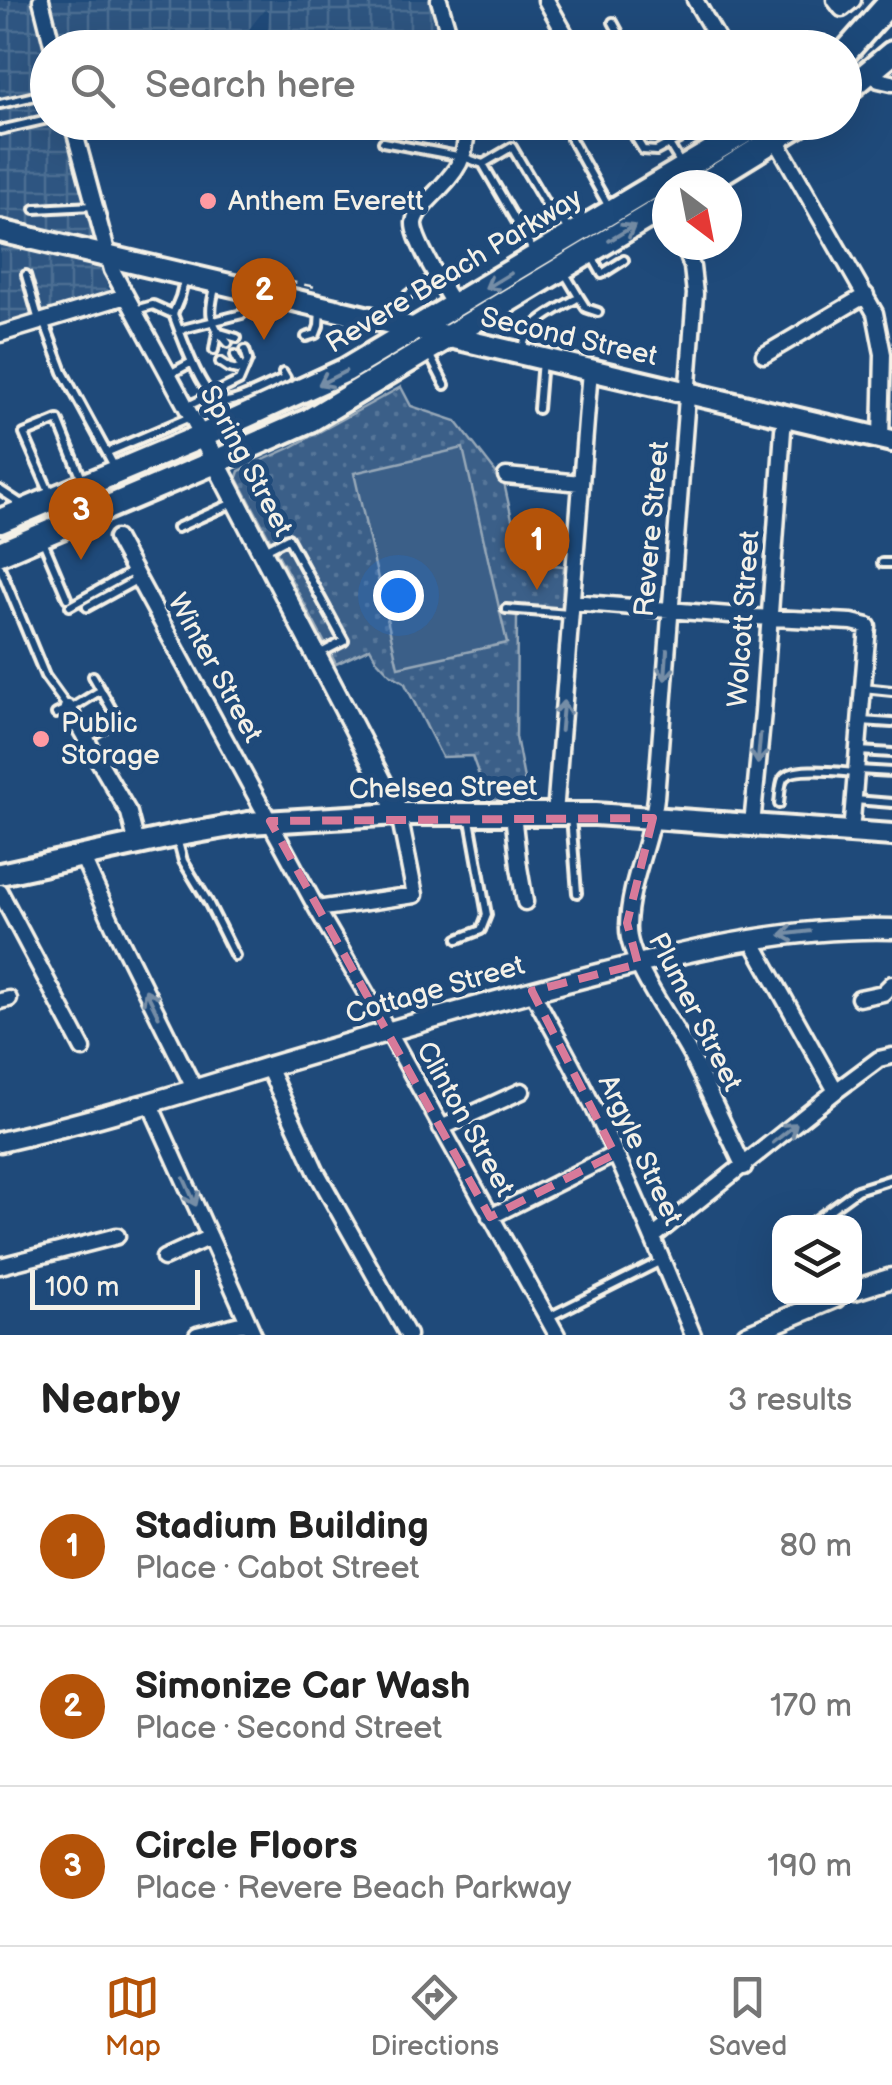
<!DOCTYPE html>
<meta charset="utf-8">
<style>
:root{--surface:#fff;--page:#f6f6f6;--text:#222;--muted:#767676;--line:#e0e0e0;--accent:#b45309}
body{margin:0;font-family:"Balsamiq Sans",sans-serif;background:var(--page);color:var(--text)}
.controls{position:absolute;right:30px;bottom:30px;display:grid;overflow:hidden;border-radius:20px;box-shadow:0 10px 40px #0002}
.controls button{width:90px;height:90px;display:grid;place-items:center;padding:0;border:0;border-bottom:2px solid var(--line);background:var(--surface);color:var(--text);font:50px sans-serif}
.compass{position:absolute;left:652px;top:170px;width:90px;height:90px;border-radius:50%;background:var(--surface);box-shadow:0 10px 40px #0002;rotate:148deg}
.scale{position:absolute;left:30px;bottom:25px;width:170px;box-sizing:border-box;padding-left:10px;border:5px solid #f4f1e8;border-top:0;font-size:28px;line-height:35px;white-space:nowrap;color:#f4f1e8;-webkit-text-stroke:8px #1f4a7a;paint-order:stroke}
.you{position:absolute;left:398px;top:595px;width:35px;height:35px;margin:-25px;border:8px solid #fff;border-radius:50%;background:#1a73e8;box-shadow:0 0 0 15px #1a73e833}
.badge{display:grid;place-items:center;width:65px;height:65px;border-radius:50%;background:var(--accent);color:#fff;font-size:32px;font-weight:700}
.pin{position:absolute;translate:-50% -82px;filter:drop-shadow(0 2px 5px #0008)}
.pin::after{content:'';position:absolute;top:52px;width:35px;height:30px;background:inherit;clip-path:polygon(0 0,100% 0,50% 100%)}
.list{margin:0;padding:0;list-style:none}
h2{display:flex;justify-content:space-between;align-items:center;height:130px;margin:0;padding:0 40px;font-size:42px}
h2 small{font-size:32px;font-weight:400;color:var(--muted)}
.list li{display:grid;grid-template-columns:65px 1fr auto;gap:30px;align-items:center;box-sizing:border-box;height:160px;padding:0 40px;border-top:2px solid var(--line)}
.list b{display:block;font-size:38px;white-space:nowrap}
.list p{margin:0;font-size:32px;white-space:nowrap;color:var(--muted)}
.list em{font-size:32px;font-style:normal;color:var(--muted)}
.icon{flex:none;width:55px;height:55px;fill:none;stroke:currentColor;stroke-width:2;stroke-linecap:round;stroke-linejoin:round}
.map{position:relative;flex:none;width:892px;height:1335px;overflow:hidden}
.search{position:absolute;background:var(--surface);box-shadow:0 10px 40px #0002;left:30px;right:30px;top:30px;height:110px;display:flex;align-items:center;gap:25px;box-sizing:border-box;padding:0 35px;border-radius:55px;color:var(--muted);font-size:38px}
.sheet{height:610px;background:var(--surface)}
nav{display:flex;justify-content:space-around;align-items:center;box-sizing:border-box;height:140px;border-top:2px solid var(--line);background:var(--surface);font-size:28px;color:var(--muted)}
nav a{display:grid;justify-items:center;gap:5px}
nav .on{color:var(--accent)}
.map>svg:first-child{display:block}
.industrial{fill:url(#industrial-grid)}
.park{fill:url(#park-dots);stroke:#97a8b8;stroke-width:2.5}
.garden{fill:#3a5f88;stroke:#97a8b8;stroke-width:2.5}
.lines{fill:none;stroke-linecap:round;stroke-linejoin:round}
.service-casing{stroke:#f4f1e8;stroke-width:14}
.minor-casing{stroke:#f4f1e8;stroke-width:21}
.tertiary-casing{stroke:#f4f1e8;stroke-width:25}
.secondary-casing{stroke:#f4f1e8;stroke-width:28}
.trunk-casing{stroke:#f4f1e8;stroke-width:30}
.path{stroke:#f4f1e8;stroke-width:2.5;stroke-dasharray:10 8;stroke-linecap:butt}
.service{stroke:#1f4a7a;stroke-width:6}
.minor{stroke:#1f4a7a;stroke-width:14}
.tertiary{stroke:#1f4a7a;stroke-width:18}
.secondary{stroke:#1f4a7a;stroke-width:20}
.trunk{stroke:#1f4a7a;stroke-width:22}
.oneway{stroke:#748da6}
.marked{fill:none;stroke:#d87a9a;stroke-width:8;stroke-dasharray:20 12;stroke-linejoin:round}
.poi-dot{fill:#ff9aa2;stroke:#1f4a7a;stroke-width:4}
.labels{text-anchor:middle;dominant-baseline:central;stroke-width:10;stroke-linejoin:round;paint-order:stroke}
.poi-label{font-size:28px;fill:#f4f1e8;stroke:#1f4a7a;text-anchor:start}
.street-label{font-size:28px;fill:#f4f1e8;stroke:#1f4a7a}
</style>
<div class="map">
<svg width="892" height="1335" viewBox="0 0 892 1335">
<defs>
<pattern id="industrial-grid" width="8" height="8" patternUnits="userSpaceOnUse" patternTransform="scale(2.5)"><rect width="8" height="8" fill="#2d5581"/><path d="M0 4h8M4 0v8" fill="none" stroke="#4c6e93"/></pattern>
<pattern id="park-dots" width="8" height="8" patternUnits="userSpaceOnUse" patternTransform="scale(2.5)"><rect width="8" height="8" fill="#3a5f88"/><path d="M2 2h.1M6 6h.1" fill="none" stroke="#577699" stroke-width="1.8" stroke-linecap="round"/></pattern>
</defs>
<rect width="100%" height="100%" fill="#1f4a7a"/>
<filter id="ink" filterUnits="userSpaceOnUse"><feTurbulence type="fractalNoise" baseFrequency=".01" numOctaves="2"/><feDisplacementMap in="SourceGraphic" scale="20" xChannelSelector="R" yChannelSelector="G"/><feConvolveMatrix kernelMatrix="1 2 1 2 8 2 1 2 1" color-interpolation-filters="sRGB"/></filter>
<g filter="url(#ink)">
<path class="industrial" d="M0 0H429L442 47H267L269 12 265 9 235 47 48 48V122L89 123 65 129 109 292 0 324Z
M454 123 449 143 331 123 454 122Z"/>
<path class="park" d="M401 387 411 406 456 421 504 483 512 519H515L520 538 529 539 527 563 564 566 561 618 517 616 516 737 528 800H488L472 756 442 757 404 682 390 674 376 659 370 648 336 664 237 477 239 471 290 448Z"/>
<path class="garden" d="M463 448 507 643 398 667 354 473Z"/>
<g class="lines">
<g class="service-casing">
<path id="service" d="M613 22 627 48
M0 104 48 93
M626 122 643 150 656 151 669 144
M670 122 679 139 669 144 681 164
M468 128 494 127 508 122
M0 130 48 119
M76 131 110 122
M571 139 609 207
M383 142 463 157 483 164 534 252
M483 164 512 147 552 215 573 230
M35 209 93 206
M593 258 602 274 624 260
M564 272 579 297
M26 275 39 321
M216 284C209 311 207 321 228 343
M135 310 153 305 173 314 179 330
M173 314 180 297 185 277
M242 314 179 330C186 347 204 402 225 402 241 401 271 384 286 378L283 373
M392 318C399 297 418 287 436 276
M44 321 63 372 114 466
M306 337 316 334 319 326 320 308
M523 348C526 322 558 310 579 297L586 308 598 312
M214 350 217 332 237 338
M235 355 242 369
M430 356 445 385
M220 362 229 368 242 371
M170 374 192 362
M186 407 239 381 248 360 245 350
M538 409 542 360
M108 452 190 417
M0 490 23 505
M51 496 24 434 58 420 82 479
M177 528 235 502
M42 539 67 598
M265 550 288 538 344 641 317 655
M882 563H892
M0 567 45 676 68 708 56 714
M70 606 133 571
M87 607 138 579
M506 609 569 614
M863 688 892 691
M69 710 101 690
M861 721 892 723
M87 738 118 720 93 676
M859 751 892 753
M858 770 892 772
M855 800 892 803
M779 804C780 797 780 785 783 779 791 765 840 772 854 773
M571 816 577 893
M178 842 183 861 208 902 235 956
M458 939 481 930 487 915 470 820
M813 1222 857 1190 892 1179
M547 1318 661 1261"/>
</g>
<g class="minor-casing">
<path id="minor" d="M41 0 53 48
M439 0 453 48
M546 0 573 48
M695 0 723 48
M835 0 842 9 853 0
M873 70 879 80 892 83
M72 122 112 270 202 436
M772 133 875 313 883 354 881 439
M684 245 692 267 695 294 656 798C651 841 629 882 628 926 626 960 674 1023 691 1056 709 1092 726 1130 744 1167
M455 307C445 290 413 240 414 223 415 214 421 209 426 203 452 175 469 163 466 122
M0 334 126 296
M764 355 866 295
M506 476 581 483
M116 538 317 909 388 1031 557 1335
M572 602 754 617 852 622 868 626 851 833
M68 708 129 813 137 844
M513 814 519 867 525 902
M555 814 590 370
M752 825 763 712 783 430 786 416
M82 856 114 927 195 1090
M0 892 83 1049
M317 909 415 895 399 814
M751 939 836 1091
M532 991C548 1021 565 1050 580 1080 622 1163 658 1249 693 1335
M859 998 883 993 892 984
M0 1001 9 999
M268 1067 316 1171 408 1335
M150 1104 254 1335
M441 1128 522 1091
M490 1217 615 1154
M653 1237 836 1091 879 1059 892 1056
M164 1258 210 1237
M0 1266 117 1236
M197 1335 248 1322"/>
</g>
<g class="tertiary-casing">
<path id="tertiary" d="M202 436 399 814
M0 1142C92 1121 181 1094 271 1066 368 1037 465 1009 563 983 671 955 780 926 892 929
M854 1290 892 1278
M747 1335 835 1298"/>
</g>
<g class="secondary-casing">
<path id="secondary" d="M0 231 892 441
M0 874 180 835 248 823 399 814H595L892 835"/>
</g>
<g class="trunk-casing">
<path id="trunk" d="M844 54 892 0
M844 93 892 53
M701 185 803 122
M0 521 202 436 346 370 761 122
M0 553 215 462 310 420 667 205"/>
</g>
<path class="path" d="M269 277 315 287"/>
<use href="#service" class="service"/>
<use href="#minor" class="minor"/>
<use href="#tertiary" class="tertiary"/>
<use href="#secondary" class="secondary"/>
<use href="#trunk" class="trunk"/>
</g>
<defs><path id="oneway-shaft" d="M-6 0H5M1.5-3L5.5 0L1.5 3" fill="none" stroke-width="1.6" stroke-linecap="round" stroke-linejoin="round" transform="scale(2.5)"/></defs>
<g class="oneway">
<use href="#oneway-shaft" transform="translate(622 233) rotate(-31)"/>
<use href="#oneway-shaft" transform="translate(498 281) rotate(149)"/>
<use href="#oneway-shaft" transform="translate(332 378) rotate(153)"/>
<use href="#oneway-shaft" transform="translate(666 665) rotate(94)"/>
<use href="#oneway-shaft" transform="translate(562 716) rotate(-85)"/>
<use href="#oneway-shaft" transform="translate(759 749) rotate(95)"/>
<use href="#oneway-shaft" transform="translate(795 933) rotate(173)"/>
<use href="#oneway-shaft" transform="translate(152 1003) rotate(-116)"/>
<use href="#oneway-shaft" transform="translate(785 1133) rotate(-39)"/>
<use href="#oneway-shaft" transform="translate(190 1192) rotate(66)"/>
</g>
</g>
<path class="marked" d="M653 818 627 923 638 964 532 991 615 1154 490 1217 270 821Z"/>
<g class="poi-dot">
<circle cx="208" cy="201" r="10"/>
<circle cx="41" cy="739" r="10"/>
</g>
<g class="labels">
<g class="poi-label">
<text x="228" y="201">Anthem Everett</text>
<text x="61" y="723">Public<tspan x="61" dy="32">Storage</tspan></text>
</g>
<g class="street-label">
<text transform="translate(454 271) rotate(-31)">Revere Beach Parkway</text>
<text transform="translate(569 337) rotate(13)">Second Street</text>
<text transform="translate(246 461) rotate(62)">Spring Street</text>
<text transform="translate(652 529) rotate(-85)">Revere Street</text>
<text transform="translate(744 619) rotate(-86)">Wolcott Street</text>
<text transform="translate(215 668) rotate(61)">Winter Street</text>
<text transform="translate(443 788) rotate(-1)">Chelsea Street</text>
<text transform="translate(435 990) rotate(-16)">Cottage Street</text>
<text transform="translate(695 1012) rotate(63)">Plumer Street</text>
<text transform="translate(465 1119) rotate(61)">Clinton Street</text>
<text transform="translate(640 1150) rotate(65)">Argyle Street</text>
</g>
</g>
</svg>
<div class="controls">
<button><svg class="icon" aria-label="layers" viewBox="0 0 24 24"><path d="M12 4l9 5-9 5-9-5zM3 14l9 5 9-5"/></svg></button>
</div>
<svg class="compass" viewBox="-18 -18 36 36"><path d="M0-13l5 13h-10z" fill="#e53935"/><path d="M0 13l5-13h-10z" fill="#767676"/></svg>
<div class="scale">100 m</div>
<div class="you"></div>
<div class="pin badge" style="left:537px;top:590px">1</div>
<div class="pin badge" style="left:264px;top:340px">2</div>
<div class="pin badge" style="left:81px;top:560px">3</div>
<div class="search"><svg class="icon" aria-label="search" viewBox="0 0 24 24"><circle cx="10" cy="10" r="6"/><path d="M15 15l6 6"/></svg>Search here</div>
</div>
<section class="sheet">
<h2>Nearby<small>3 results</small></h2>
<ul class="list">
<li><span class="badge">1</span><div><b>Stadium Building</b><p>Place · Cabot Street</p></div><em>80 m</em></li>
<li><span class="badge">2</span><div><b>Simonize Car Wash</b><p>Place · Second Street</p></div><em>170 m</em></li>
<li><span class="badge">3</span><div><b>Circle Floors</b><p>Place · Revere Beach Parkway</p></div><em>190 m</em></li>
</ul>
</section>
<nav>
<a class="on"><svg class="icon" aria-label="map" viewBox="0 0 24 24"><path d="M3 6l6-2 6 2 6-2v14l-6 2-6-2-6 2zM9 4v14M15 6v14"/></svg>Map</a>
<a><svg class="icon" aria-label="directions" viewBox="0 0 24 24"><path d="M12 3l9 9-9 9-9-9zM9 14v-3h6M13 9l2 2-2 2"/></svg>Directions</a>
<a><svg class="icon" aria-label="saved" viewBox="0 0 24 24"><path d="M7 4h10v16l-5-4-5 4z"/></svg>Saved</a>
</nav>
